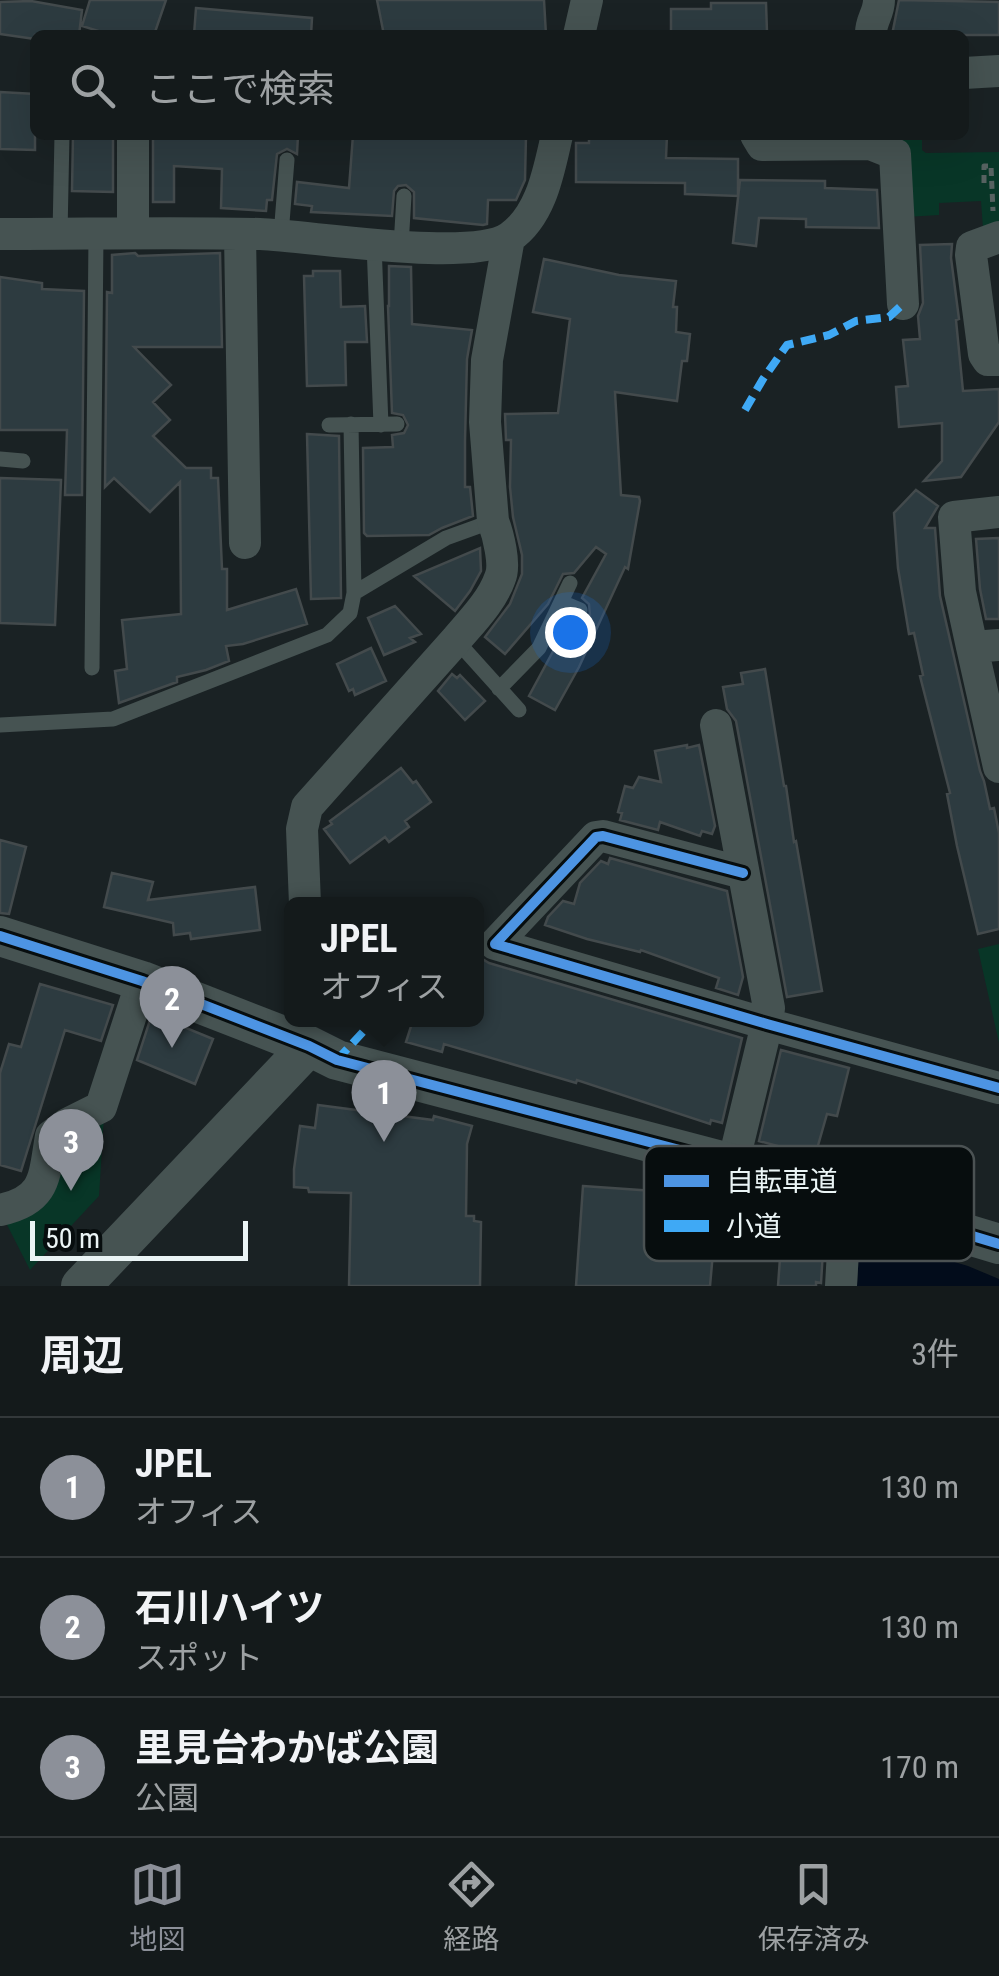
<!DOCTYPE html>
<html lang="ja">
<meta charset="utf-8">
<style>
:root{--surface:#141a1b;--page:#1d2324;--text:#f1f3f6;--muted:#9da1a3;--line:#33383a;--accent:#8c9099}
body{margin:0;font-family:"Roboto Condensed","Noto Sans JP",sans-serif;background:var(--page);color:var(--text)}
.scale{position:absolute;left:30px;bottom:25px;width:218px;box-sizing:border-box;padding-left:10px;border:5px solid #eaf4f5;border-top:0;font-size:28px;line-height:35px;white-space:nowrap;color:#eaf4f5;-webkit-text-stroke:8px #070d0e;paint-order:stroke}
.you{position:absolute;left:570px;top:632px;width:35px;height:35px;margin:-25px;border:8px solid #fff;border-radius:50%;background:#1a73e8;box-shadow:0 0 0 15px #1a73e833}
.badge{display:grid;place-items:center;width:65px;height:65px;border-radius:50%;background:var(--accent);color:#fff;font-size:32px;font-weight:700}
.pin{position:absolute;translate:-50% -82px;filter:drop-shadow(0 2px 5px #0008)}
.pin::after{content:'';position:absolute;top:52px;width:35px;height:30px;background:inherit;clip-path:polygon(0 0,100% 0,50% 100%)}
.popup{position:absolute;left:284px;top:897px;width:200px;height:130px;box-sizing:border-box;display:grid;place-content:center;border-radius:15px;background:var(--surface);filter:drop-shadow(0 2px 8px #0005);font-size:32px;white-space:nowrap;color:var(--muted)}
.popup b{font-size:38px;color:var(--text)}
.popup::after{content:'';position:absolute;left:50%;top:100%;margin-left:-20px;border:20px solid transparent;border-top-color:var(--surface)}
.list{margin:0;padding:0;list-style:none}
h2{display:flex;justify-content:space-between;align-items:center;height:130px;margin:0;padding:0 40px;font-size:42px}
h2 small{font-size:32px;font-weight:400;color:var(--muted)}
.list li{display:grid;grid-template-columns:65px 1fr auto;gap:30px;align-items:center;box-sizing:border-box;height:140px;padding:0 40px;border-top:2px solid var(--line)}
.list b{display:block;font-size:38px;white-space:nowrap}
.list p{margin:0;font-size:32px;white-space:nowrap;color:var(--muted)}
.list em{font-size:32px;font-style:normal;color:var(--muted)}
.icon{flex:none;width:55px;height:55px;fill:none;stroke:currentColor;stroke-width:2;stroke-linecap:round;stroke-linejoin:round}
.map{position:relative;flex:none;width:999px;height:1286px;overflow:hidden}
.search{position:absolute;background:var(--surface);box-shadow:0 10px 40px #0002;left:30px;right:30px;top:30px;height:110px;display:flex;align-items:center;gap:25px;box-sizing:border-box;padding:0 35px;border-radius:15px;color:var(--muted);font-size:38px}
.sheet{height:550px;background:var(--surface)}
nav{display:flex;justify-content:space-around;align-items:center;box-sizing:border-box;height:140px;border-top:2px solid var(--line);background:var(--surface);font-size:28px;color:var(--muted)}
nav a{display:grid;justify-items:center;gap:5px}
nav .on{color:var(--accent)}
.map>svg:first-child{display:block}
.green{fill:#083627}
.water{fill:#020c1b}
.building{fill:#2d3b40;stroke:#434a4c;stroke-width:2.5}
.lines{fill:none;stroke-linecap:round;stroke-linejoin:round}
.path{stroke:#566160;stroke-width:5;stroke-dasharray:8 5;stroke-linecap:butt}
.service{stroke:#465352;stroke-width:15}
.minor{stroke:#465352;stroke-width:32}
.tertiary{stroke:#465352;stroke-width:40}
.quiet{stroke:#3fa9f5;stroke-width:8;stroke-dasharray:15 8;stroke-linecap:butt}
.cycleway-casing{stroke:#070d0e;stroke-width:16}
.cycleway{stroke:#4d94e3;stroke-width:10}
.key{fill:#070d0e;stroke:#4b5253;stroke-width:2.5}
.key-label{font-size:28px;fill:#eaf4f5}
</style>
<div class="map">
<svg width="999" height="1286" viewBox="0 0 999 1286">
<rect width="100%" height="100%" fill="#1a2224"/>
<path class="green" d="M877 135H922V150L926 153 999 152V224L983 228 981 201 939 203V215L906 217Z
M999 944V1043L978 949Z
M104 1116 99 1196 30 1270 1 1213 34 1200 54 1136Z"/>
<path class="water" d="M860 1234 968 1266 999 1279V1286H857Z"/>
<path class="building" d="M90 0H166L154 35H111L82 26Z
M377 0H544L546 35H384Z
M899 0 999 2V35H892Z
M31 1 82 10 79 35H35V39L0 34V2Z
M711 3H766L767 32H699V35H671V9H711Z
M196 8 312 18 311 35H194Z
M0 92 35 94V150L0 149Z
M73 135H113V192L72 191Z
M153 135H298L297 154 287 149 277 154 272 200H267L266 211 221 208 222 169 174 166V202H153Z
M353 135H526L525 180 516 200H488L487 224 483 225 414 218V192L406 185 398 186 394 191 392 216 311 212 312 206 295 204 297 182 349 188Z
M589 135H667L666 158 738 159V196L685 194V183L576 182V143H589Z
M740 180 825 181V188L877 190 879 228 806 227V219L759 218 756 246 733 243Z
M952 244 951 258 959 319 956 320 963 391 999 389V422L961 477 924 481 942 461V423L899 427 896 387 908 386 903 340 920 339 918 316 923 303 920 245Z
M135 253 138 256 220 253 222 347H134L171 385 153 402 170 420 153 436 186 468H211V478H218L222 569H227V610L296 589 307 624 243 644 226 646 229 661 206 670 177 677V682L119 703 115 671 127 669 122 620 181 614 180 482 150 512 114 478 105 487 107 292 112 293V255Z
M544 259 619 275 676 281 673 307H677L676 332 690 334 687 361H682L677 401 615 392 621 495 639 497 640 501 628 569 625 567 579 667 555 710 529 696 571 618 582 621 590 615 589 604 582 598 606 554 596 547 574 573 563 574 548 604 505 654 485 637 510 604 522 574V555L513 517 510 487 511 440H506L505 414 558 413 570 319 533 312Z
M389 266 411 267 412 324 472 330 467 359 465 441V487H470L473 516 442 528 429 535 367 536 364 533 363 448 393 447 392 435 404 433 408 425 403 415 392 413 388 306H389Z
M313 271H340L341 307 365 306 367 342H345L346 385 307 386 304 276H313Z
M0 277 42 283V289L84 291 82 495H65L67 430H0Z
M307 434 339 436 341 598 311 599Z
M0 478 61 480 55 625 0 623Z
M916 490 938 506 925 528H935L940 596 980 771 984 781 990 809 994 808 999 833V929L978 934 957 846 947 794 950 793 920 676 923 675 914 633 909 634 898 568 894 513Z
M999 538V619H986L980 589 976 539Z
M480 548 481 571 470 591 455 611 414 576Z
M395 606 421 634 410 638 415 642 384 655 368 618Z
M371 648 386 681 355 695 353 689 349 691 337 664Z
M765 669 784 786H786L794 842 796 841 822 991 787 997 736 721 727 709 723 687 743 684 741 673Z
M452 674 457 678 460 675 485 701 465 720 438 691Z
M687 745V748L699 745 715 826 712 834 702 831 700 836 660 822 658 830 620 820 622 813 618 812 625 786 633 788 639 777 661 782 655 751Z
M401 768 413 783 416 781 431 802 405 821 409 827 389 842 385 837 350 863 324 829 332 824 330 821Z
M0 840 26 847 9 914 0 913Z
M610 858 727 891 743 977 738 995 716 988 719 978 641 950 640 952 587 939 545 925 548 917 563 901 574 904 580 883 601 861 608 864Z
M112 873 153 882 148 900 255 887 260 930 191 939 190 933 174 935 173 923 104 907Z
M476 955 489 963 742 1038 722 1123 711 1120 710 1124 577 1080 576 1083 444 1044 442 1052 406 1042 413 1020H476Z
M40 984 113 1005 101 1041 65 1030 21 1171 0 1165V1073L9 1044 21 1047Z
M152 1014 213 1039 195 1084 137 1060Z
M781 1050 849 1068 837 1116 827 1114 815 1156 759 1141Z
M318 1105 433 1120 434 1116 472 1126 467 1144 466 1216H474V1221L481 1222 480 1286H349L351 1193 309 1192 308 1188 294 1187V1169L300 1126 315 1128Z
M583 1186 668 1192 667 1208 700 1211 698 1240 714 1241 710 1286H576Z
M783 1216 825 1218 821 1283 816 1282V1286H778Z"/>
<g class="lines">
<path class="path" d="M984 183V166H991L993 211"/>
<path class="service" d="M60 234 62 135
M281 235 287 160
M374 244 381 425
M401 246 404 196
M329 425 397 424
M0 459 23 461
M354 593 446 538 493 521
M561 602 580 610
M456 640 519 710
M92 668 96 234
M499 689 539 648 570 583
M0 725 113 719 327 635 350 613 354 593 351 424"/>
<path class="minor" d="M579 35 587 0
M871 35C870 21 879 14 879 0
M964 73 999 71
M756 135 762 145 870 144
M870 135V144L895 154 903 304
M133 233V135
M0 234C87 234 173 232 260 234 312 236 473 263 510 237 542 215 549 169 557 135
M240 234 245 543
M999 237 972 247 971 255 984 354 988 360H999
M999 512 954 517 960 592 972 647 999 645
M972 647 999 767
M716 725 769 1008 767 1024 733 1164
M743 873 603 836 596 837 495 944 767 1024 999 1088
M305 904 302 829 307 807 456 640C472 621 492 601 500 578 506 565 498 534 493 521L485 422 487 360 509 238
M0 1210C47 1200 44 1176 51 1136L67 1124 101 1107 142 981
M841 1286 846 1198"/>
<path class="tertiary" d="M0 936 142 981 309 1046 337 1060 733 1164 999 1244
M81 1286 309 1046"/>
<path class="quiet" d="M745 410 763 379 787 345 829 335 856 321 889 317 903 304
M337 1060 374 1020"/>
<g class="cycleway-casing">
<path id="cycleway" d="M743 873 603 836 596 837 495 944 767 1024 999 1088
M0 936 142 981 309 1046 337 1060 733 1164 999 1244"/>
</g>
<use href="#cycleway" class="cycleway"/>
</g>
<rect x="644" y="1146" width="330" height="115" rx="15" class="key"/>
<rect x="664" y="1175" width="45" height="12" fill="#4d94e3"/>
<rect x="664" y="1220" width="45" height="12" fill="#3fa9f5"/>
<g class="key-label">
<text x="726" y="1191">自転車道</text>
<text x="726" y="1236">小道</text>
</g>
</svg>
<div class="scale">50 m</div>
<div class="you"></div>
<div class="pin badge" style="left:384px;top:1142px">1</div>
<div class="popup"><b>JPEL</b>オフィス</div>
<div class="pin badge" style="left:172px;top:1048px">2</div>
<div class="pin badge" style="left:71px;top:1191px">3</div>
<div class="search"><svg class="icon" aria-label="search" viewBox="0 0 24 24"><circle cx="10" cy="10" r="6"/><path d="M15 15l6 6"/></svg>ここで検索</div>
</div>
<section class="sheet">
<h2>周辺<small>3件</small></h2>
<ul class="list">
<li><span class="badge">1</span><div><b>JPEL</b><p>オフィス</p></div><em>130 m</em></li>
<li><span class="badge">2</span><div><b>石川ハイツ</b><p>スポット</p></div><em>130 m</em></li>
<li><span class="badge">3</span><div><b>里見台わかば公園</b><p>公園</p></div><em>170 m</em></li>
</ul>
</section>
<nav>
<a class="on"><svg class="icon" aria-label="map" viewBox="0 0 24 24"><path d="M3 6l6-2 6 2 6-2v14l-6 2-6-2-6 2zM9 4v14M15 6v14"/></svg>地図</a>
<a><svg class="icon" aria-label="directions" viewBox="0 0 24 24"><path d="M12 3l9 9-9 9-9-9zM9 14v-3h6M13 9l2 2-2 2"/></svg>経路</a>
<a><svg class="icon" aria-label="saved" viewBox="0 0 24 24"><path d="M7 4h10v16l-5-4-5 4z"/></svg>保存済み</a>
</nav>
